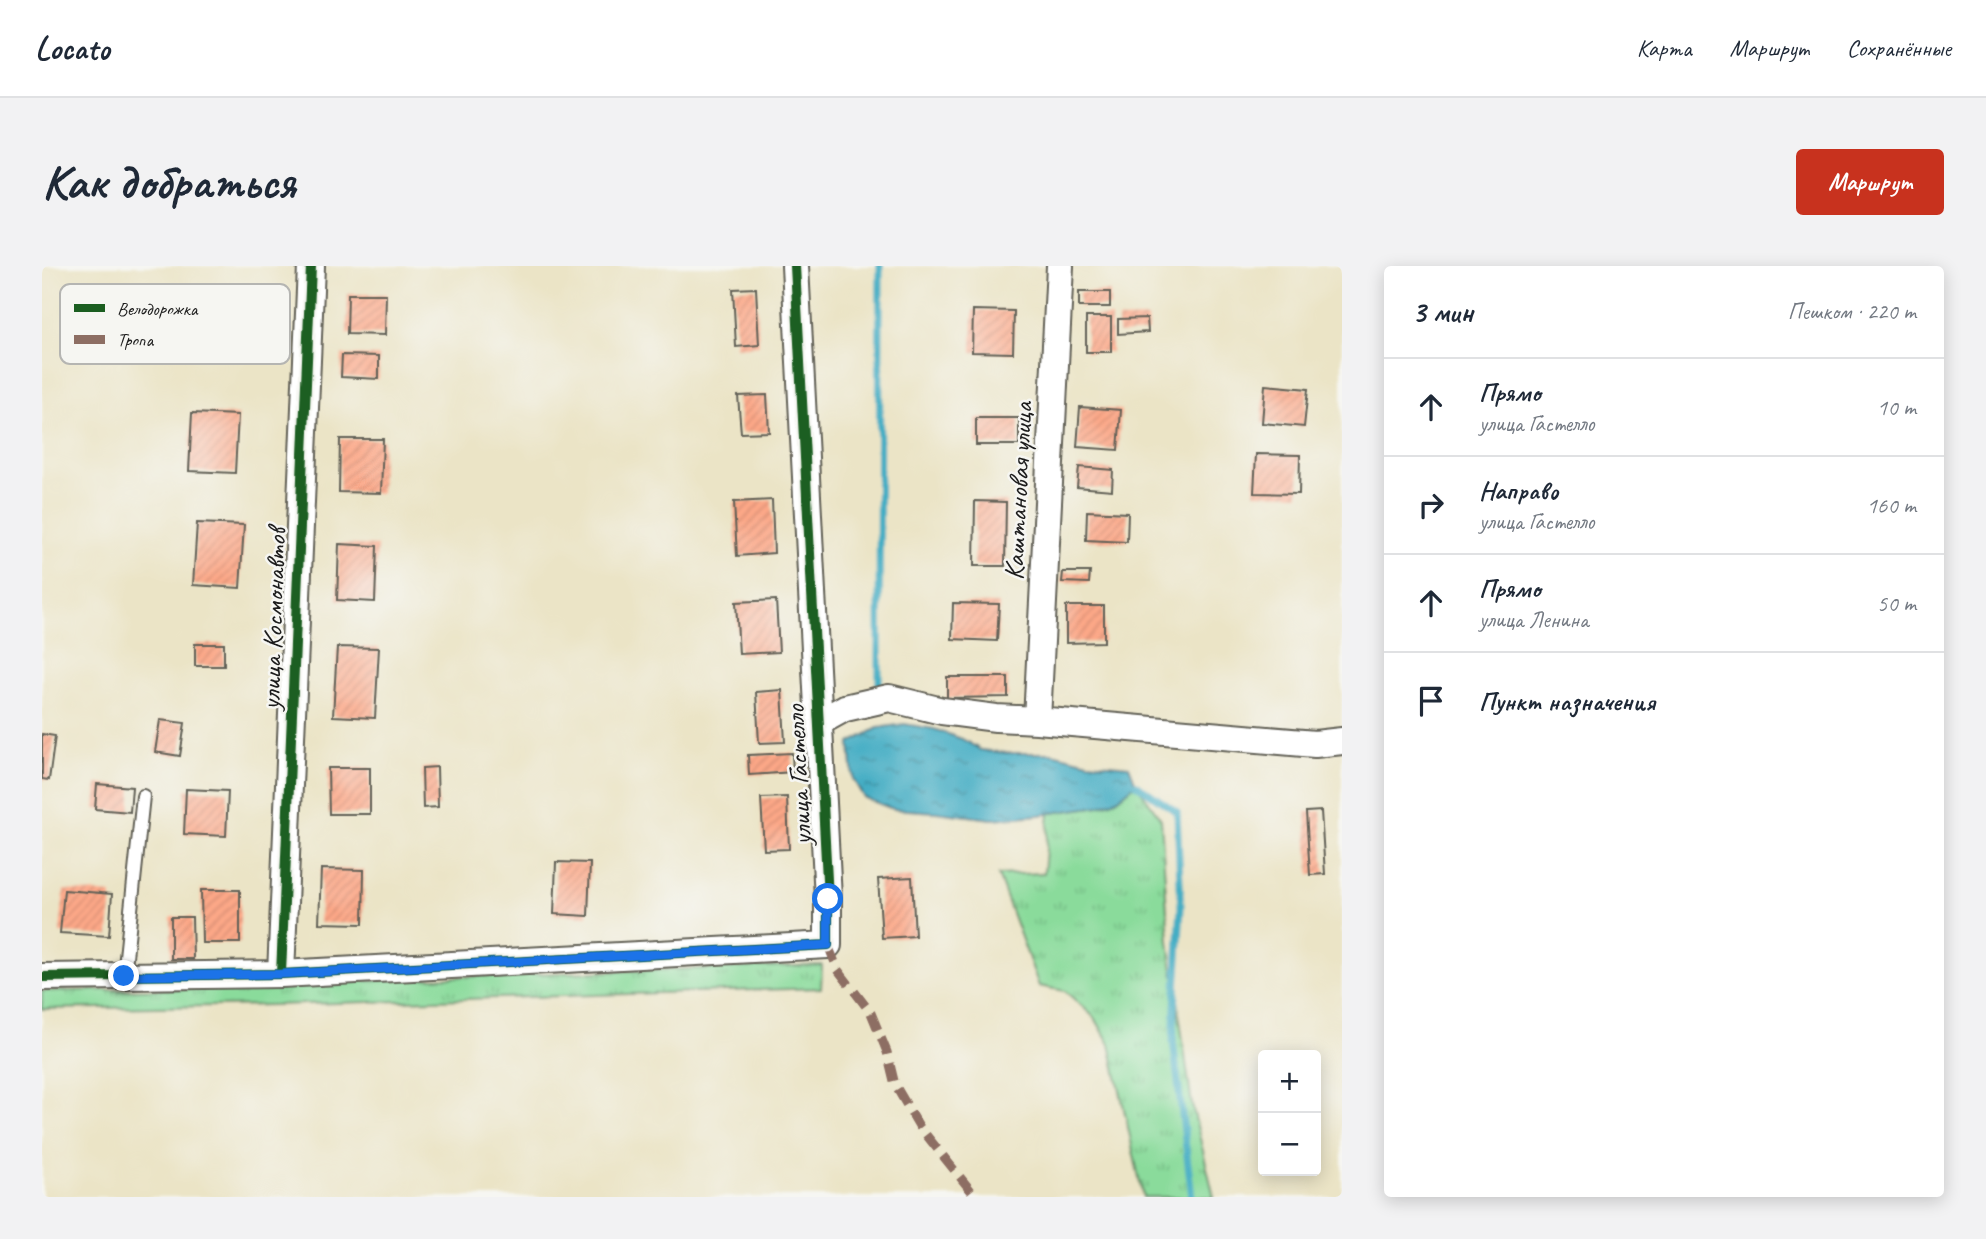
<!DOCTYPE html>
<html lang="ru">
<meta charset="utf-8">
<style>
:root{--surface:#fff;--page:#f2f2f3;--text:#1f2937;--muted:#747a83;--line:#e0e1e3;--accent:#c8321e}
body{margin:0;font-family:Caveat,sans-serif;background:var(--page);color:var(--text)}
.controls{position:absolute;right:21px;bottom:21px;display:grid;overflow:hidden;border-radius:7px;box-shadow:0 4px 18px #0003}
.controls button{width:63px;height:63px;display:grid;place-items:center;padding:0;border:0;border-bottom:2px solid var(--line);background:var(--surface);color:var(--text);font:35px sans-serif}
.stop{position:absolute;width:21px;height:21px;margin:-16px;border:5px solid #1a73e8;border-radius:50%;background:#fff}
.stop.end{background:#1a73e8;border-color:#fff;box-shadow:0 2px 7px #0008}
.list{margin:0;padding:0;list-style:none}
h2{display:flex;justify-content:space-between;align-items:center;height:91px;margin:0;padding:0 28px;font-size:30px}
h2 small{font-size:23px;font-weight:400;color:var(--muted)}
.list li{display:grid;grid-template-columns:46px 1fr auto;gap:21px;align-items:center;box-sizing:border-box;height:98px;padding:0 28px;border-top:2px solid var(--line)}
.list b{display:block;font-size:26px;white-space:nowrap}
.list p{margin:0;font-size:23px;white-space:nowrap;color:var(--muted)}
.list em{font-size:23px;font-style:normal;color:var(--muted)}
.icon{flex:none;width:38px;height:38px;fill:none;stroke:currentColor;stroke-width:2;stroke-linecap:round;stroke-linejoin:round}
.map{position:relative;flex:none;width:1300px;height:931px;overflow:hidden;border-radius:7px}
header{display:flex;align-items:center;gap:42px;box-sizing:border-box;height:98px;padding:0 35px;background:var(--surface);border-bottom:2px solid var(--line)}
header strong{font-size:33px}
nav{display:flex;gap:38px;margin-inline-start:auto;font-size:24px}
.intro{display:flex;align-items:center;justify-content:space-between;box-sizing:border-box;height:168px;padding:0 42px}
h1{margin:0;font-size:49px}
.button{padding:18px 32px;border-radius:7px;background:var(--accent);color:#fff;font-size:24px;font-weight:700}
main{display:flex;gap:42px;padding:0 42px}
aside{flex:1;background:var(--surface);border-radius:7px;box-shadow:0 4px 18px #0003}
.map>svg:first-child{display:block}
.grass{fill:url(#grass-tufts);stroke:#537c5c;stroke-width:2}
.water{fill:url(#water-ripples);stroke:#306470;stroke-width:2}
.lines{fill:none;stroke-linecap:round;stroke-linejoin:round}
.stream{stroke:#45adc4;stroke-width:7}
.building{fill:url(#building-hatch)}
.service-casing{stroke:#646258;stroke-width:16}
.minor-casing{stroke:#646258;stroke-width:30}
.service{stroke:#fff;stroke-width:12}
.minor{stroke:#fff;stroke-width:26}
.quiet{stroke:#8d6e63;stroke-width:9;stroke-dasharray:18 9;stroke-linecap:butt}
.cycleway-casing{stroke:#f6f6f2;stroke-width:15}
.cycleway{stroke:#1b5e20;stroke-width:10}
.route{stroke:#1a73e8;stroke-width:9}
.labels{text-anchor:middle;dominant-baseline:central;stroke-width:5;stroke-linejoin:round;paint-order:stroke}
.street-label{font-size:28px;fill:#1c1c1c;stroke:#f6f6f2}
.key{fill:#f6f6f2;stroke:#b5b5b2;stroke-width:2}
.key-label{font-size:19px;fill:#1c1c1c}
</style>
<header>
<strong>Locato</strong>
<nav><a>Карта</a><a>Маршрут</a><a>Сохранённые</a></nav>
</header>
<div class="intro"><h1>Как добраться</h1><a class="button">Маршрут</a></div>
<main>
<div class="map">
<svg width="1300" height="931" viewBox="0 0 1300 931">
<defs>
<pattern id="grass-tufts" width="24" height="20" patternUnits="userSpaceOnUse" patternTransform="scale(1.75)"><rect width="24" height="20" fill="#8adb9b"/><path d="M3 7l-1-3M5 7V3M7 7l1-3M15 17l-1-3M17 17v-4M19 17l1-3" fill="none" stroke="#76bb85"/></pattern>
<pattern id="water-ripples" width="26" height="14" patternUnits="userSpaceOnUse" patternTransform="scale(1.75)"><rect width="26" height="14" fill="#45adc4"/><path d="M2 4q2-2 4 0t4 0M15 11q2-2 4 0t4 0" fill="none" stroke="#398c9e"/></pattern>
<pattern id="building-hatch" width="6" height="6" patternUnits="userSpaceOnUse" patternTransform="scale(1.75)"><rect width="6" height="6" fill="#fca787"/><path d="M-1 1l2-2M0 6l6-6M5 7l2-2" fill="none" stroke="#d78f74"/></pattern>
</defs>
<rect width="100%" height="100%" fill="#f6f6f2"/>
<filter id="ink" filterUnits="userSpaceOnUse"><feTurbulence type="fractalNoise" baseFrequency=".0143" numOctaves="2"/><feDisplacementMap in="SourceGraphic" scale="14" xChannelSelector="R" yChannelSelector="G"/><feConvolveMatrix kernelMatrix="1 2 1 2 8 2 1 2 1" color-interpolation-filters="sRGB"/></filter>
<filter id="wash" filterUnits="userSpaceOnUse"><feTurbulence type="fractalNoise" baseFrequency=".00686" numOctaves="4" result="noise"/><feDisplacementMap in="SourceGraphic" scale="28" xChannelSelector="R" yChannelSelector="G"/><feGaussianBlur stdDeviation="1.57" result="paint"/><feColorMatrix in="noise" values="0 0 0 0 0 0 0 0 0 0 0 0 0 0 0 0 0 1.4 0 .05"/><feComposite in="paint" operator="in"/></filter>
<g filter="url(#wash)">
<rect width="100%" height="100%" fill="#ebe4c6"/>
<path class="grass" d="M1094 518 1119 553 1127 676 1150 839 1172 931H1101L1068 778 1053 752 1023 725 997 720 956 609 1002 607 1007 547 1057 540 1074 534Z
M780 699 779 722 230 739 0 743V725L141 723 455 709Z"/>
<path class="water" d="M862 458 892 463 920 473 939 484 964 487H1010L1047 496 1087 500 1094 518 1074 534 1057 540 997 549 950 553 894 546 851 543 822 532 811 513 808 477 836 462Z"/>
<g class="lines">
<path class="stream" d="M837 418 838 0
M1094 518 1135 546 1139 641 1131 775 1150 931"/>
</g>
<g id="blocks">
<path class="building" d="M714 22 717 79 694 81 691 23Z
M1037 26H1068V41H1037Z
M306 28H344L343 69 305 68Z
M931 44 972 45 971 87 930 86Z
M1044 51H1069V86H1044Z
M1105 52 1106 66 1076 68V53Z
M300 89 337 90V113L299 111Z
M1223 119 1266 123 1262 161 1220 157Z
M725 129 727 166 699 167 696 130Z
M1038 141 1079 144 1076 184 1035 181Z
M150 147 196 149 193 207 147 205Z
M934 152H977V179H934Z
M298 173H341L339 227 297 226Z
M1214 188 1258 189 1257 228 1212 227Z
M1037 201 1071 204 1070 224 1035 221Z
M730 234 732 287 695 290 692 236Z
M933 235 964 236 963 300H932Z
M1045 245 1086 247 1085 276 1044 274Z
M155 257 202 259 198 322 151 319Z
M297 278 335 280 333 336 295 334Z
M1021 306H1048L1047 317 1020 316Z
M734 334 737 386 697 388 694 336Z
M911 337 957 338 955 375 910 373Z
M1024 340H1062V376L1024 377Z
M153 378H182V400H153Z
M295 381 337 382 333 452 291 450Z
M905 411H966V431L905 432Z
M740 424 743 476 717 477 714 426Z
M118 454 143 457 138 490 113 486Z
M0 468 13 470 7 514 0 513Z
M750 487 751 506 707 509 706 489Z
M395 501 396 541 381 542 380 502Z
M286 502H328V548H287Z
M55 518 90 521 88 546 53 543Z
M144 523 186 525 184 570 142 568Z
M745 531 747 583 722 584 719 532Z
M1279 545 1283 608 1268 609 1264 546Z
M514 596 548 597 546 650 512 648Z
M279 603 322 604 321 658 277 657Z
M870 611 873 670 840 672 836 613Z
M22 624 70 628 67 670 18 667Z
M159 624H198V677H160Z
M129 651H150L151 693H129Z"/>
</g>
</g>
<g filter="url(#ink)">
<use href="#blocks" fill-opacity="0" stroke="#646258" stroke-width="2"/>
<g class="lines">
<g class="service-casing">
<path id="service" d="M82 710 101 530"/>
</g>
<g class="minor-casing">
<path id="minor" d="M995 454 1018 0
M776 457 803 442 847 432 900 445 954 452 995 454 1273 478 1300 475
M239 708 269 0
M0 711 239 708 786 679V633L753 0"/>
</g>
<use href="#service" class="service"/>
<use href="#minor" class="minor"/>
<path class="quiet" d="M786 679 796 704 829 747 845 786 853 819 877 860 934 931"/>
<g class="cycleway-casing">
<path id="cycleway" d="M239 708 269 0
M0 711 239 708 786 679V633L753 0"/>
</g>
<use href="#cycleway" class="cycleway"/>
</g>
</g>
<g class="lines" filter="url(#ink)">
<path class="route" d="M82 710 239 708 786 679V633"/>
</g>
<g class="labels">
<g class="street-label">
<text transform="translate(976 225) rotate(-87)">Каштановая улица</text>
<text transform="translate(231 353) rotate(-88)">улица Космонавтов</text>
<text transform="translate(756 509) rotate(-93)">улица Гастелло</text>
</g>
</g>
<rect x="18" y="18" width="230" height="80" rx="10" class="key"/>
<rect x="32" y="38" width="31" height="8" fill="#1b5e20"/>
<rect x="32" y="69" width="31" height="9" fill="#8d6e63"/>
<g class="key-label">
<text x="75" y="49">Велодорожка</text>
<text x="75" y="80">Тропа</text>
</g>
</svg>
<div class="controls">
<button>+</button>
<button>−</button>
</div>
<div class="stop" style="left:786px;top:633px"></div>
<div class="stop end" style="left:82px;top:710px"></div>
</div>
<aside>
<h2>3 мин<small>Пешком · 220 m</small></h2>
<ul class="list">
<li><svg class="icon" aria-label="ahead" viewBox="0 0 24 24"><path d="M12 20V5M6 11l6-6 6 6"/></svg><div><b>Прямо</b><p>улица Гастелло</p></div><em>10 m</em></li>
<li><svg class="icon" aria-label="right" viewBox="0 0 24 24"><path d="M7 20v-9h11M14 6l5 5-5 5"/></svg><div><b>Направо</b><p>улица Гастелло</p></div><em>160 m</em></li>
<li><svg class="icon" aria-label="ahead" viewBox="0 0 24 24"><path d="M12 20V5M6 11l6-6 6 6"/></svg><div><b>Прямо</b><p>улица Ленина</p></div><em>50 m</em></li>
<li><svg class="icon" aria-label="arrive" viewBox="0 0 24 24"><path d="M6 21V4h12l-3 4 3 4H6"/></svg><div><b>Пункт назначения</b></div></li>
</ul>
</aside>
</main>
